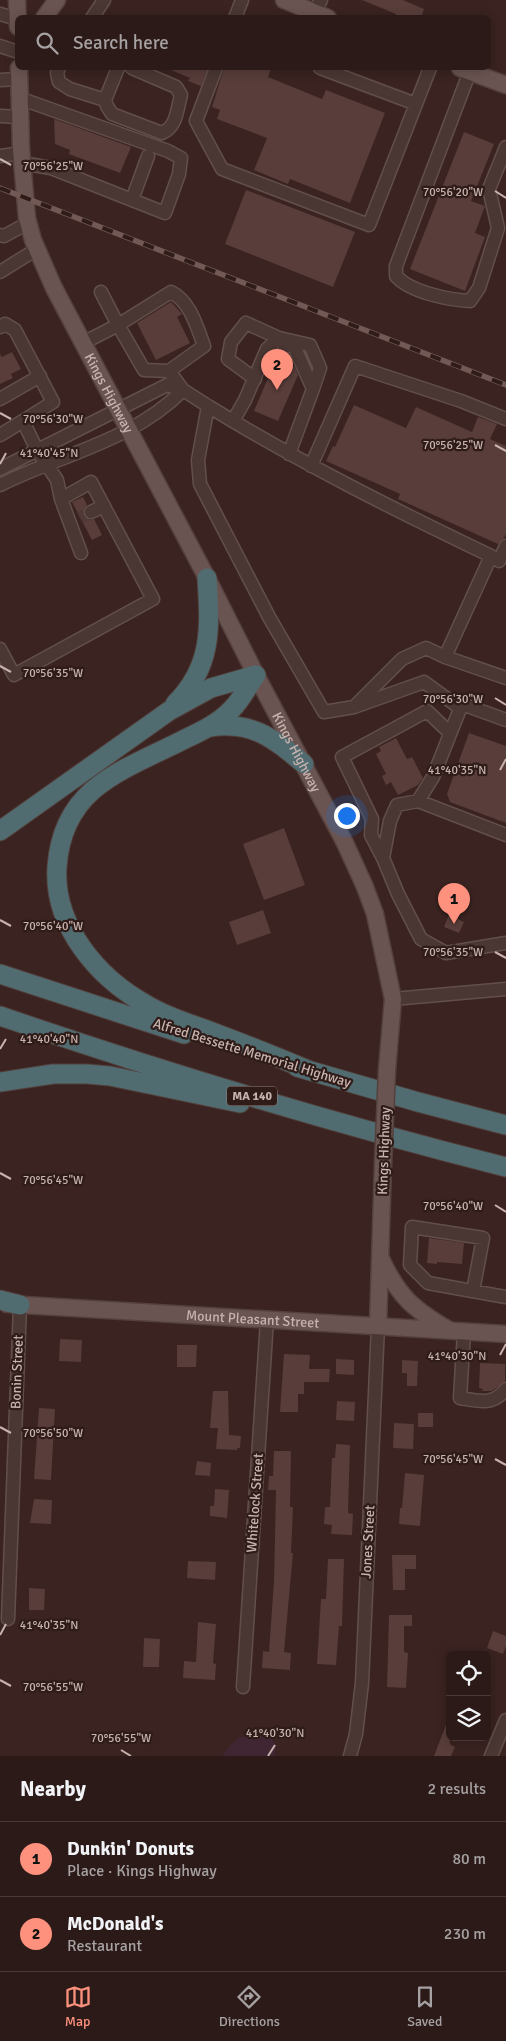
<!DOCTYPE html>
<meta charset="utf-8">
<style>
:root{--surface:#2c1a18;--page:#342321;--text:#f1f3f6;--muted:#a6a1a2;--line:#483837;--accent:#fd917d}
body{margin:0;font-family:Signika,sans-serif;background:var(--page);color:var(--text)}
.controls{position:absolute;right:15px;bottom:15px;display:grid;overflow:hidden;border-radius:8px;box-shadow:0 2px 12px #0003}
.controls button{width:45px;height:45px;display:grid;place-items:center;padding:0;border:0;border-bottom:1px solid var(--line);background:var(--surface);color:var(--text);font:25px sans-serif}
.you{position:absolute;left:346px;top:815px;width:18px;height:18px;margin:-12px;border:4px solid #fff;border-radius:50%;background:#1a73e8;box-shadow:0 0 0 8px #1a73e833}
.badge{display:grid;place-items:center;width:32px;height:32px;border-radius:50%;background:var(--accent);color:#111;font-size:16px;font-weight:700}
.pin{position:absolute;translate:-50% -41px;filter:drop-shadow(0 1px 2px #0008)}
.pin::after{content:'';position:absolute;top:26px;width:18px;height:15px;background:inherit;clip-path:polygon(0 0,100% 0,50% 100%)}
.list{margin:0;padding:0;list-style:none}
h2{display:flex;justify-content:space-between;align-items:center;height:65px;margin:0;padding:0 20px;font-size:21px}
h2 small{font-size:16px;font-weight:400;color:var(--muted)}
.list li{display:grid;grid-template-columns:32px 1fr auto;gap:15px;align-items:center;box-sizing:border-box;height:75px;padding:0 20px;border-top:1px solid var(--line)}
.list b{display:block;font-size:19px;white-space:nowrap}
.list p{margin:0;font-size:16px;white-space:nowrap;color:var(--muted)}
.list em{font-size:16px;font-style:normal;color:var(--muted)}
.icon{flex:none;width:28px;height:28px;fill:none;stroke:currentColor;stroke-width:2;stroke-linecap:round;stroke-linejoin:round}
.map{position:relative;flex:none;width:506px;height:1756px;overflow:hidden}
.search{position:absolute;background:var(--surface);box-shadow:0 2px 12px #0003;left:15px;right:15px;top:15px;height:55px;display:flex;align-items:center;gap:12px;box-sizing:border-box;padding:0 18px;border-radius:8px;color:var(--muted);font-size:19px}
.sheet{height:215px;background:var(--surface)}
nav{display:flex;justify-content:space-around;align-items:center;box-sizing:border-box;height:70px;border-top:1px solid var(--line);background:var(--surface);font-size:14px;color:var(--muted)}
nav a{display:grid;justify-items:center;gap:2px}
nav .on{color:var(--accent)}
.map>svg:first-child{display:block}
.green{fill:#402632}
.building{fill:#583d3a}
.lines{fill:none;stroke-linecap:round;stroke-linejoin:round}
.minor-tunnel{stroke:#4f3835;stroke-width:12;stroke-dasharray:12 6;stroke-linecap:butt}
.minor-casing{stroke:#624f4b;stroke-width:15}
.major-casing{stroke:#54403d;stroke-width:19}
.highway-casing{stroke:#523f3b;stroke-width:21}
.minor{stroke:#4a3734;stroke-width:12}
.major{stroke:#6a5451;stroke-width:16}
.highway{stroke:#506c71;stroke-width:19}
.rail-casing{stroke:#725955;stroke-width:5.5}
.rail{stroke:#2f1c19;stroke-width:4;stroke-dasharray:11;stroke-linecap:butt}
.major-bridge-casing{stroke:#54403d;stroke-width:19;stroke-linecap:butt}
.major-bridge{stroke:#6a5451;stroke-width:16}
.ticks{fill:none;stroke:#c7b2ae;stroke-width:2}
.labels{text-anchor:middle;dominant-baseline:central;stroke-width:4.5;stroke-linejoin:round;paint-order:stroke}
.shield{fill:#2f1c19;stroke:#998581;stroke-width:1}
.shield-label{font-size:12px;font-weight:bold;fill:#c7b2ae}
.street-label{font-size:14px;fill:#c7b2ae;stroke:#2f1c19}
.ticks-label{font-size:12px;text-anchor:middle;fill:#c7b2ae;stroke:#2f1c19;stroke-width:4.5;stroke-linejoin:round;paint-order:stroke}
</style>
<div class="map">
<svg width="506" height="1756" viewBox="0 0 506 1756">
<rect width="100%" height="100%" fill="#3a2320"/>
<path class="green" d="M257 1731 269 1733C274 1741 278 1747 274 1756H223C233 1740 238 1737 257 1731Z"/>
<path class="building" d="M362 0H403L424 9 421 18H395L396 14Z
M166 68H208L201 86 188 81 190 78Z
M224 68H271L268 77 322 99 326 90 385 113 350 203 290 179 288 184 254 170 267 138 217 119 220 110 212 107Z
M54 119 131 147 120 173 69 154 70 150 55 144Z
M464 132 494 144 471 201 485 206 475 233 485 237 465 291 410 269Z
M246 190 355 232 333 287 225 244Z
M171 302 182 314 177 317 190 343 156 360 137 323Z
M12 352 21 369 11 374 13 378 0 384V354L2 357Z
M276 359 295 367 298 375 278 421 254 411Z
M354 405 406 428 416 407 472 432 478 417 497 424 490 439 506 446V534L504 538 498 544 398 499 400 494 326 461 333 446 335 447Z
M83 497 87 505 83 511 84 516 90 520 94 519 102 535 92 540 72 502Z
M469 733 506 746V823L450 802 447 794Z
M396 738 407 759 412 757 423 778 418 785 398 795 391 782 386 785 382 776 386 774 376 754 381 751 379 747Z
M284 828 305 885 264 900 243 844Z
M263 910 271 933 237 945 229 922Z
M449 915 464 922 459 933 444 927Z
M429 1238 464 1243 462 1264 437 1262V1264L427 1263Z
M60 1339 82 1340 81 1362 59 1361Z
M177 1345H197L196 1367H177Z
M284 1354 310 1355 309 1369H330L329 1382H304V1394H298V1412H280Z
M336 1359 354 1360V1375L336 1374Z
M402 1360 418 1361 417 1386H407V1373H402Z
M480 1363 505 1364V1381L492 1391H482L483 1389 479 1388Z
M213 1391H228L229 1435 241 1436 240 1448H237V1450L216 1449 218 1428H210Z
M337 1401 355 1402 354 1421 336 1420Z
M39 1408 55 1409 51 1480 34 1479Z
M418 1413H433V1427H418Z
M394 1423 414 1424 413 1449 393 1448Z
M336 1444 350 1445 348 1513 353 1514 352 1535 331 1534 332 1525 324 1524 325 1507H330L332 1458H335Z
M274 1451H291L290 1507H293L291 1553H293L284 1652 291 1653 290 1670 262 1668 263 1651 269 1652 274 1581 276 1490H268L269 1476H273Z
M197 1461 211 1463 210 1476 195 1475Z
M405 1473 424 1475 420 1526 399 1524 400 1508H402Z
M215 1489 229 1490 227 1518 210 1516V1506H214Z
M34 1499 52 1500 51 1524 30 1523Z
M392 1555H416V1569H405V1590H393Z
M328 1559H344L342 1626H339L336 1665 317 1664 321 1599H326Z
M188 1561 216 1562 215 1580 187 1578Z
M29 1588 45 1589 44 1610H29Z
M389 1615H412V1626H404V1652L408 1653 406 1688 387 1687Z
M198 1622 216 1624 213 1663 216 1664 215 1680 183 1678 184 1661 196 1662Z
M493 1631 506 1636V1646L503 1654 487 1648Z
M144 1638 160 1639 159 1667H143Z
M449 1717 450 1744 455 1747 451 1756H434Z"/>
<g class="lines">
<path class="minor-tunnel" d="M80 518 91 512"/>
<g class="minor-casing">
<path id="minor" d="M0 14 17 19
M92 18 104 0
M235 18 242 0
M311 18 321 0
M0 46 18 52
M59 68 57 73 59 82 70 89 105 100 118 68
M216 68 196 121 222 169 369 225 430 68
M320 68 416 104
M470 71 396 266V276C410 292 449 300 470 301L479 288 498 228 489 189 506 147
M0 80 18 79
M19 98 168 151 181 158 179 174 165 213 51 168 22 163
M105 100 107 106 112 114 162 133C177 127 177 109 181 95L176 87 132 68
M0 116 19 117
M0 156 21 153
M132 200 148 156
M0 235 4 236 28 223
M0 272 37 249
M0 327 5 324 15 330 53 402 23 421
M83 343 118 325 101 292
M284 346H294L313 389 289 454
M169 371 204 346C197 327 190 301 171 292L118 325 144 370 169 371 183 390
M255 379 228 359 231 342 246 323 279 338
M0 399 40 376
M208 406C299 462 395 510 491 556L445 657 426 648 402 659 357 704
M233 421 245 400 267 349 279 338 310 345 320 368 313 389
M0 435 23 421 37 450 57 480 61 499 91 482 153 599 14 675 0 649
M311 466 355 366 461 401 506 419
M0 469 167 385 183 390 208 406 198 460 200 484 269 617 324 712 354 707 424 682 460 708
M0 485C62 454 133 441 183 390
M61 499 81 553
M91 512 104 506
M491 556 499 561 506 546
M445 657 506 678
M418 801 433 777 462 704 506 720
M506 835 418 801 397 805 390 821 383 858 398 894 421 939 446 953 506 943
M383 858 371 835 372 819 342 757 427 711 450 733
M393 999 506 989
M473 1291 483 1238 412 1227 410 1265 428 1283 506 1297
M464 1332 460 1398C478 1401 493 1406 506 1389
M8 1619 20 1305
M243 1687 267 1320
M350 1756 356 1734 362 1683 378 1326
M491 1756 506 1720"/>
</g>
<g class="major-casing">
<g id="major">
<path d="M17 0 18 27"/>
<path d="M284 0 328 18"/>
<path d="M44 18 57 0"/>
<path id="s1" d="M19 68 21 149 27 218 33 240 54 288 207 578 256 675 345 843 365 887 375 914 393 999 387 1070"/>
<path d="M460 68 506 85"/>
<path d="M381 1259C399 1297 413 1309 449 1330"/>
<path id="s2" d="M7 1304 506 1334"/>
<path d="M378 1326 383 1164"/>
</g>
</g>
<g class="highway-casing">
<path id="highway" d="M256 675C248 686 242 699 232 709 219 723 202 731 185 739 154 755 119 768 93 790 70 810 59 838 57 867 53 926 98 978 147 1005 170 1019 196 1025 220 1035 250 1046 279 1058 308 1070
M175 704C213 666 210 627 207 578
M210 727C253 721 273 738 304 764
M0 831 169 711 211 688 256 675
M0 974 184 1034
M0 1016C166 1073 335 1124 506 1167
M297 1067 418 1102 506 1125
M0 1082 53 1074H87L110 1076 240 1103
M0 1300 20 1305"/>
</g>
<use href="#minor" class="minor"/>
<use href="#major" class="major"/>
<use href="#highway" class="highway"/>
<g class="rail-casing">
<path id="rail" d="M0 188 506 385"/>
</g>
<use href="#rail" class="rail"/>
<g class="major-bridge-casing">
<path id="major-bridge" d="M383 1164 387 1070"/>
</g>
<use href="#major-bridge" class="major-bridge"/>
</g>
<path class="ticks" d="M0 159 11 165M495 191 506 198M0 413 11 419M495 445 506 451M0 464 6 453M0 666 11 672M495 698 506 705M500 770 506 759M0 920 11 926M495 952 506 958M0 1049 6 1039M0 1173 11 1179M495 1205 506 1212M500 1355 506 1344M0 1427 11 1433M495 1459 506 1465M0 1635 6 1624M0 1680 11 1686M121 1750 131 1756M268 1756 275 1745"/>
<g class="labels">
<rect class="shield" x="227" y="1086.5" width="50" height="19" rx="4"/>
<g class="shield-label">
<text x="252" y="1096">MA 140</text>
</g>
<g class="street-label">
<text stroke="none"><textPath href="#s1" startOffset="344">Kings Highway</textPath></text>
<text stroke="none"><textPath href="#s1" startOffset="749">Kings Highway</textPath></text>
<text transform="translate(252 1053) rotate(17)">Alfred Bessette Memorial Highway</text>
<text transform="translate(384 1151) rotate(-88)">Kings Highway</text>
<text stroke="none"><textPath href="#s2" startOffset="246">Mount Pleasant Street</textPath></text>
<text transform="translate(17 1372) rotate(-88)">Bonin Street</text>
<text transform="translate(255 1503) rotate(-86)">Whitelock Street</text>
<text transform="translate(368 1542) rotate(-87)">Jones Street</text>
</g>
</g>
<g class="ticks-label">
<text x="53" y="170">70°56'25"W</text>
<text x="453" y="196">70°56'20"W</text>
<text x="53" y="423">70°56'30"W</text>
<text x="453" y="449">70°56'25"W</text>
<text x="49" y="457">41°40'45"N</text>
<text x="53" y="677">70°56'35"W</text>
<text x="453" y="703">70°56'30"W</text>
<text x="457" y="774">41°40'35"N</text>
<text x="53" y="930">70°56'40"W</text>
<text x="453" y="956">70°56'35"W</text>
<text x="49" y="1043">41°40'40"N</text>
<text x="53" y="1184">70°56'45"W</text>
<text x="453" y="1210">70°56'40"W</text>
<text x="457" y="1360">41°40'30"N</text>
<text x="53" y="1437">70°56'50"W</text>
<text x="453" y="1463">70°56'45"W</text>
<text x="49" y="1629">41°40'35"N</text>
<text x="53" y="1691">70°56'55"W</text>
<text x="275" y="1737">41°40'30"N</text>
<text x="121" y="1742">70°56'55"W</text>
</g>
</svg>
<div class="controls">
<button><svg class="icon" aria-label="locate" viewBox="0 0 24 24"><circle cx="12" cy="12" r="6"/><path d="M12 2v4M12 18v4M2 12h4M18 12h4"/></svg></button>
<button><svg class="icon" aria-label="layers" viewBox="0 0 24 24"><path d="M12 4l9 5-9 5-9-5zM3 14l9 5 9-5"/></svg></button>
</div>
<div class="you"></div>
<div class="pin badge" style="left:454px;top:924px">1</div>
<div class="pin badge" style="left:277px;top:390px">2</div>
<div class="search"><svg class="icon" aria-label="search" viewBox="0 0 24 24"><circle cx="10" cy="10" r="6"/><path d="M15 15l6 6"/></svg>Search here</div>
</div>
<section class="sheet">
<h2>Nearby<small>2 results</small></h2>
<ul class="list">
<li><span class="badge">1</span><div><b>Dunkin' Donuts</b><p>Place · Kings Highway</p></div><em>80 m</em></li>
<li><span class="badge">2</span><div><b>McDonald's</b><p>Restaurant</p></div><em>230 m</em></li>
</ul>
</section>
<nav>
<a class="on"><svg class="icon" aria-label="map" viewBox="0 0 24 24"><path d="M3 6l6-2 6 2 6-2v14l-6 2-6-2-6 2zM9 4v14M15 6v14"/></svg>Map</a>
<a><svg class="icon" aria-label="directions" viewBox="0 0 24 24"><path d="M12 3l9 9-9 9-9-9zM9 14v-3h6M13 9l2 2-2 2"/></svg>Directions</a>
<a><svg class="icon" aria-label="saved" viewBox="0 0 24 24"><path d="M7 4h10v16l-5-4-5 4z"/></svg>Saved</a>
</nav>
